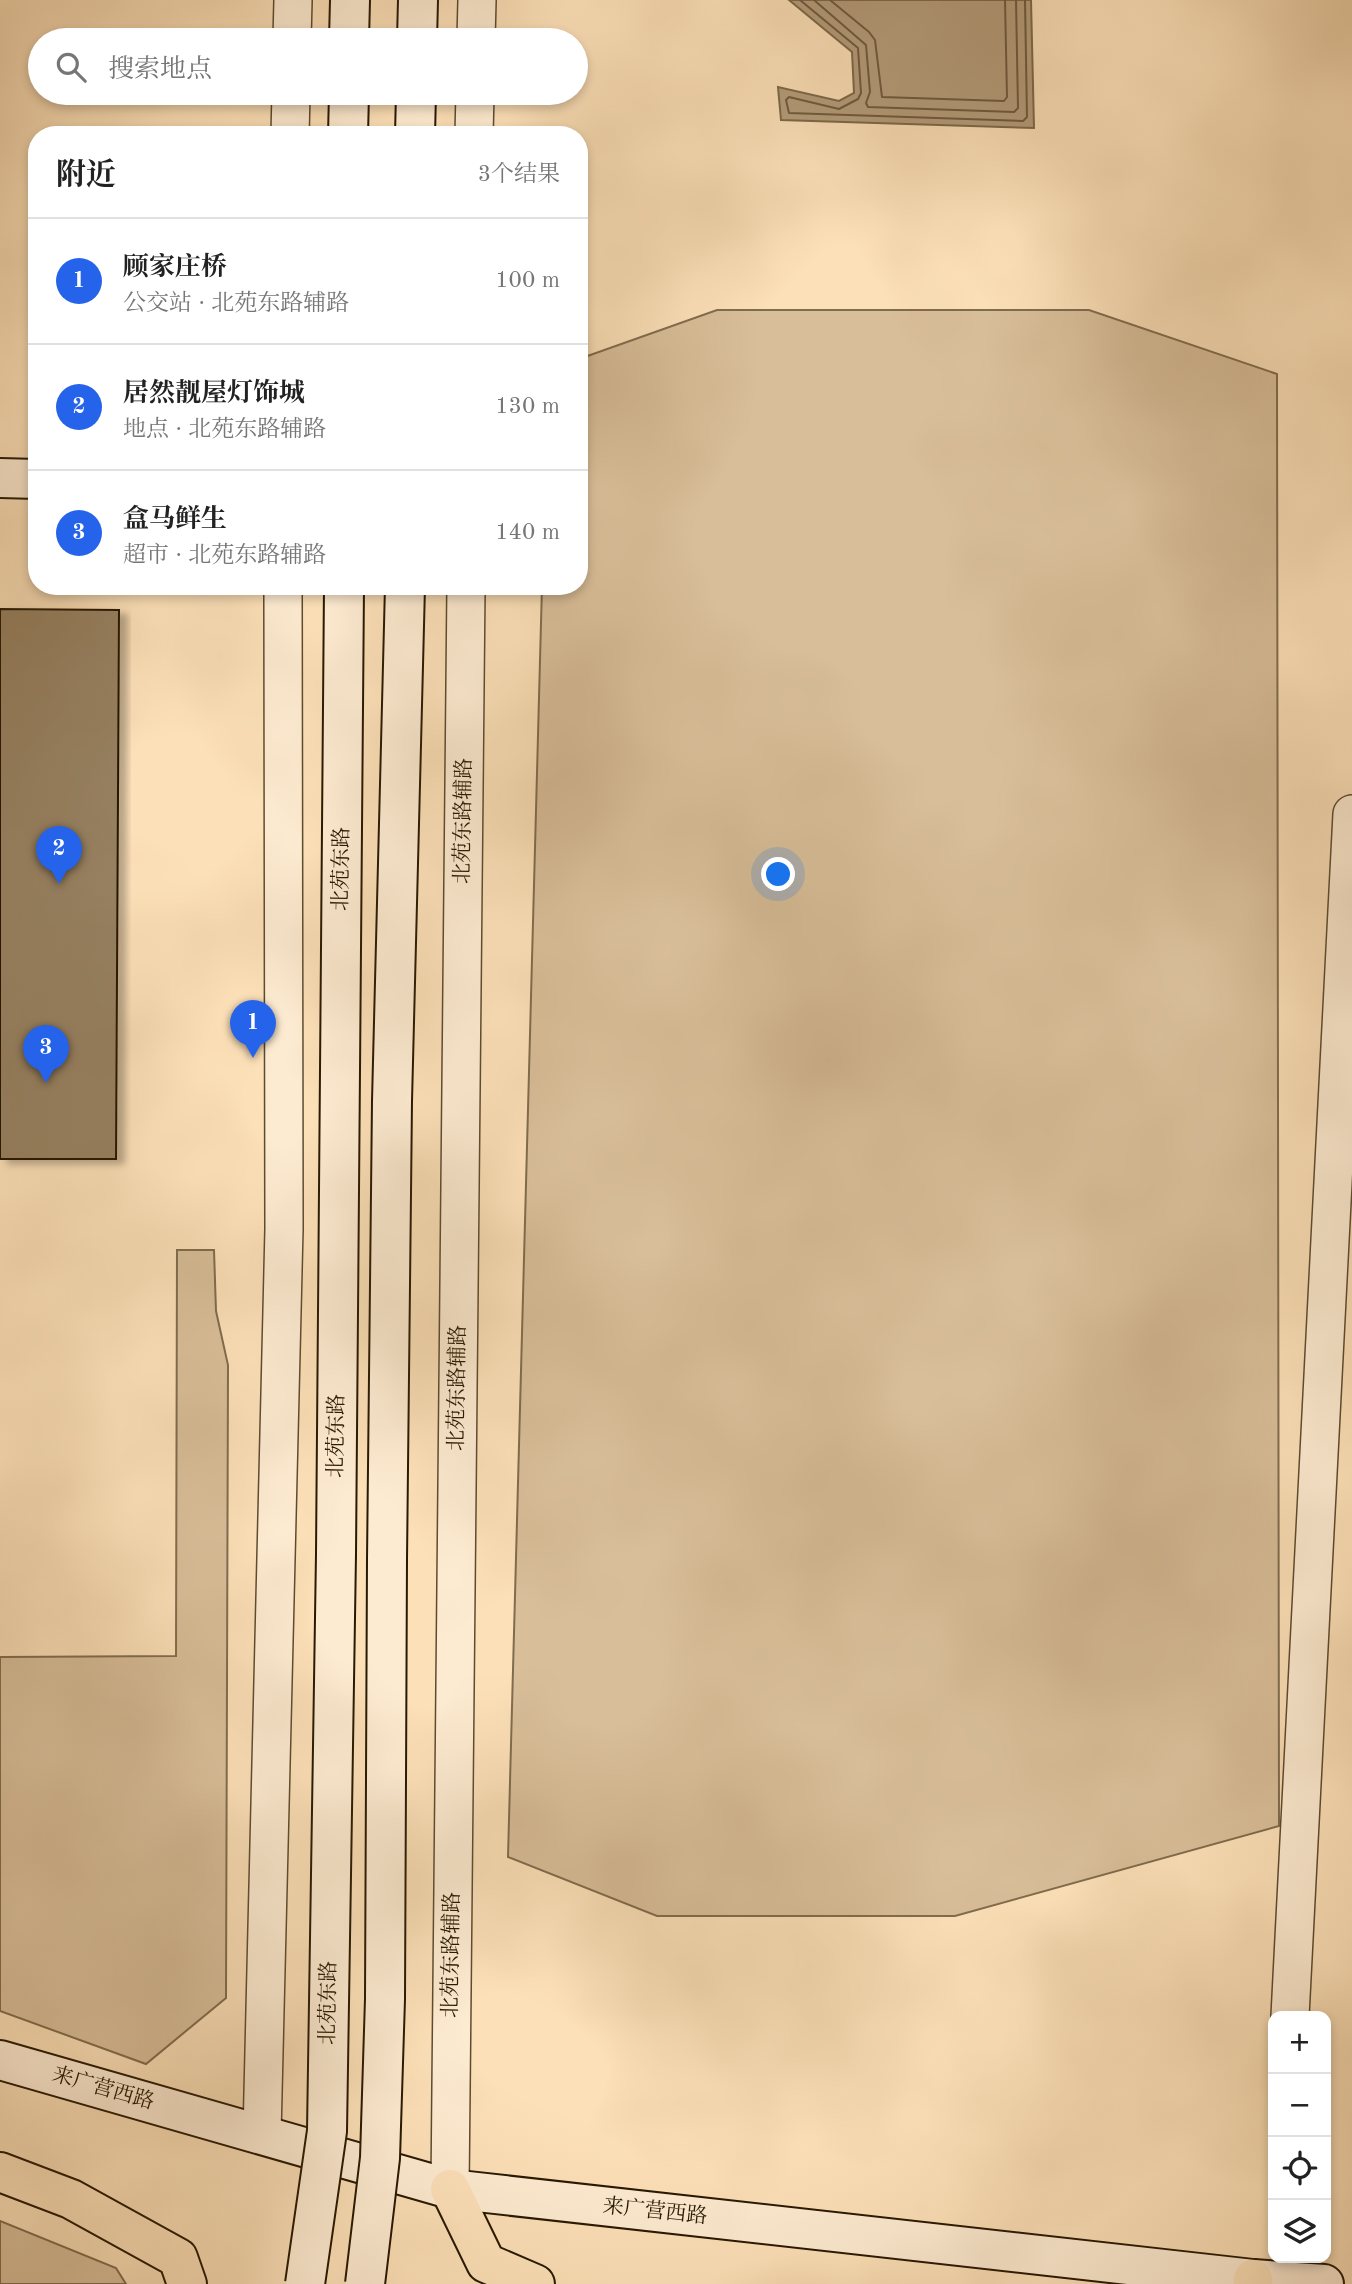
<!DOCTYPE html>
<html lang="zh">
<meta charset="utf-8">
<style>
:root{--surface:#fff;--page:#f6f6f6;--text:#222;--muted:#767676;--line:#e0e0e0;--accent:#2563eb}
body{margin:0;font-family:"Old Standard TT","Noto Serif SC",serif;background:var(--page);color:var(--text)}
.controls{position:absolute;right:21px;bottom:21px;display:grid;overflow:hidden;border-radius:14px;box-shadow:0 4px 10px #0003}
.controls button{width:63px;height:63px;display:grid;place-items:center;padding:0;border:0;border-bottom:2px solid var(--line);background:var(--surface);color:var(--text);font:35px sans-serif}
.you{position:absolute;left:779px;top:875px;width:24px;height:24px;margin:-18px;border:5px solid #fff;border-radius:50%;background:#1a73e8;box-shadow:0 0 0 10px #1a73e833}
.badge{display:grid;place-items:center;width:46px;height:46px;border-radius:50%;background:var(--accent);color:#fff;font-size:23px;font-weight:700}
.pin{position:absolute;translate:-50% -58px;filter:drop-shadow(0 2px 4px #0008)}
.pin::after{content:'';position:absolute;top:37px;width:24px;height:21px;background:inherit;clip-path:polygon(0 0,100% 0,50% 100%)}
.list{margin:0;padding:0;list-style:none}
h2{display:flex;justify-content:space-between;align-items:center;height:91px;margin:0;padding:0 28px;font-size:30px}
h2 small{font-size:23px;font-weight:400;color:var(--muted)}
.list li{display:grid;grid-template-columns:46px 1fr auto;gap:21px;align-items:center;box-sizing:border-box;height:126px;padding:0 28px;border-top:2px solid var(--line)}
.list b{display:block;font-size:26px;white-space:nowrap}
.list p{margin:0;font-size:23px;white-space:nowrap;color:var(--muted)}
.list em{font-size:23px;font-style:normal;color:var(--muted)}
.icon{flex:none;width:38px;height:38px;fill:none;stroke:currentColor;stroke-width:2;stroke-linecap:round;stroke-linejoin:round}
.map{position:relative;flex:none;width:1352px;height:2284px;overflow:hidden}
.search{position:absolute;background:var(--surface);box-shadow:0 4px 10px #0003;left:28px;top:28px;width:560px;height:77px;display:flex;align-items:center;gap:18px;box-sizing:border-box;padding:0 24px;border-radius:38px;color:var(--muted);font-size:26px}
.panel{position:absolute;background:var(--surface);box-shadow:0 4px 10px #0003;left:28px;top:126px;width:560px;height:469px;border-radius:28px}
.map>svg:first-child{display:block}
.green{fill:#d8be99;stroke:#806c4e;stroke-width:2}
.water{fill:#b49c7a;stroke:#7c684a;stroke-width:2}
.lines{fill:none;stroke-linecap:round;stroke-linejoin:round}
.shore{stroke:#6e5a3e;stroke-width:2}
.building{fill:#968061;stroke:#281903;stroke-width:2;filter:url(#shadow)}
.street-casing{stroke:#5d4b30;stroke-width:40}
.secondary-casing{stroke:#281903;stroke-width:42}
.highway-casing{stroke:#281903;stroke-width:42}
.street{stroke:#fdebd1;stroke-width:37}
.secondary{stroke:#fdebd1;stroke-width:38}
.highway{stroke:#fce0b8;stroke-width:38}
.secondary-bridge-casing{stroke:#281903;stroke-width:42;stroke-linecap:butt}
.secondary-bridge{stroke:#fdebd1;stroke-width:38}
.labels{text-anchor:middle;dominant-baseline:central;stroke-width:5;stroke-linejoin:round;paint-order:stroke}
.street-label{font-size:21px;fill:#281903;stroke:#fdebd1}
</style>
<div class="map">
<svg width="1352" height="2284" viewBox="0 0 1352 2284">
<defs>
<filter id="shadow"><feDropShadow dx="8" dy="4.5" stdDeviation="3.5" flood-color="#0004"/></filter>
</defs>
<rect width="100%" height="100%" fill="#fce0b8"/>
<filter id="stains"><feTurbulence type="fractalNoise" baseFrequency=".00286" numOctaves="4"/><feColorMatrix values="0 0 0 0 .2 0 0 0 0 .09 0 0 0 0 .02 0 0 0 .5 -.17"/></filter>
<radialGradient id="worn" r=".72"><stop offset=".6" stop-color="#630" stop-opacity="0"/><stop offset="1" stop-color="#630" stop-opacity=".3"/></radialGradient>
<path class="green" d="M717 310H1089L1277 374 1279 1826 955 1916H657L508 1857 542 586H579V359Z
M177 1250H214L216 1311 228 1365 226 1998 146 2064 0 2011V1657L176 1656Z
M0 2221 116 2268 126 2284H0Z"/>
<path class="water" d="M789 0H1031L1034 128 781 120 778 87 839 101 854 93 852 52Z"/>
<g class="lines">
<path class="shore" d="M800 0 858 48 861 93 858 99 839 109 789 97 786 100 789 113 1023 121 1027 117 1025 0
M814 0 866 45 870 92 866 103 868 107 1014 112 1018 108 1016 0
M830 0 869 32 875 40 882 97 1004 101 1007 97 1005 0"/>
</g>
<path class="building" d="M0 609 119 610 116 1159H0Z"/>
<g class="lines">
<g class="street-casing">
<path id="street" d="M292 40 293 0
M476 40 477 0
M290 135 291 93
M474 135 475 93
M1290 2016 1352 814
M262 2134 284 1229 283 586
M450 2189 466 586"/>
</g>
<g class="secondary-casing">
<path id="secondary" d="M349 40 350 0
M417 40 418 0
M348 135 349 93
M415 135 416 93
M0 478 37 479
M336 1554 344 586
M387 1560 392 1101 405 586
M0 2060 450 2189 1253 2279 1324 2284"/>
</g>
<g class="highway-casing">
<path id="highway" d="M0 2172 71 2199 178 2258 187 2284
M450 2189 486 2263 535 2284
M1253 2284V2279"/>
</g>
<use href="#street" class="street"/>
<use href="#secondary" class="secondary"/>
<use href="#highway" class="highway"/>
<g class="secondary-bridge-casing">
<path id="secondary-bridge" d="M305 2284 327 2131 336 1554
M365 2284 380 2158 385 1999 387 1560"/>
</g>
<use href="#secondary-bridge" class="secondary-bridge"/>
</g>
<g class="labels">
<g class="street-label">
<text transform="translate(464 821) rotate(-89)">北苑东路辅路</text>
<text transform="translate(342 869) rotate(-89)">北苑东路</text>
<text transform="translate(458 1388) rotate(-89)">北苑东路辅路</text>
<text transform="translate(337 1436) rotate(-89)">北苑东路</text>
<text transform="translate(452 1955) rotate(-89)">北苑东路辅路</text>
<text transform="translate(329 2003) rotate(-89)">北苑东路</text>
<text transform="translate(103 2089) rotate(16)">来广营西路</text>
<text transform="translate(655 2212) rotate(6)">来广营西路</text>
</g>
</g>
<rect width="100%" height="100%" filter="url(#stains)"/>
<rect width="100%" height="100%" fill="url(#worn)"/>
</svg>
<div class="controls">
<button>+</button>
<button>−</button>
<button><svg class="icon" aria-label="locate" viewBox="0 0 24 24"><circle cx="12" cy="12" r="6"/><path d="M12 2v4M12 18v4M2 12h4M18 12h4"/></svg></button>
<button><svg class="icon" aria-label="layers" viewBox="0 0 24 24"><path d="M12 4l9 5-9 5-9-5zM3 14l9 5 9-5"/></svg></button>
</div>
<div class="you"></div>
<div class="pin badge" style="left:253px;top:1058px">1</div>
<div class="pin badge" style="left:59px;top:884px">2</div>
<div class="pin badge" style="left:46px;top:1083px">3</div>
<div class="search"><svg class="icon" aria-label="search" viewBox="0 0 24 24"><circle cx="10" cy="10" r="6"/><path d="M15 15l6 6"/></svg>搜索地点</div>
<section class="panel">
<h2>附近<small>3个结果</small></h2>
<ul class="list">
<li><span class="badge">1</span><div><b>顾家庄桥</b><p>公交站 · 北苑东路辅路</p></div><em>100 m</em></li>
<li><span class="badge">2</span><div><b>居然靓屋灯饰城</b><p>地点 · 北苑东路辅路</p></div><em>130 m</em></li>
<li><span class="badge">3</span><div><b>盒马鲜生</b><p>超市 · 北苑东路辅路</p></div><em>140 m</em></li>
</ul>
</section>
</div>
